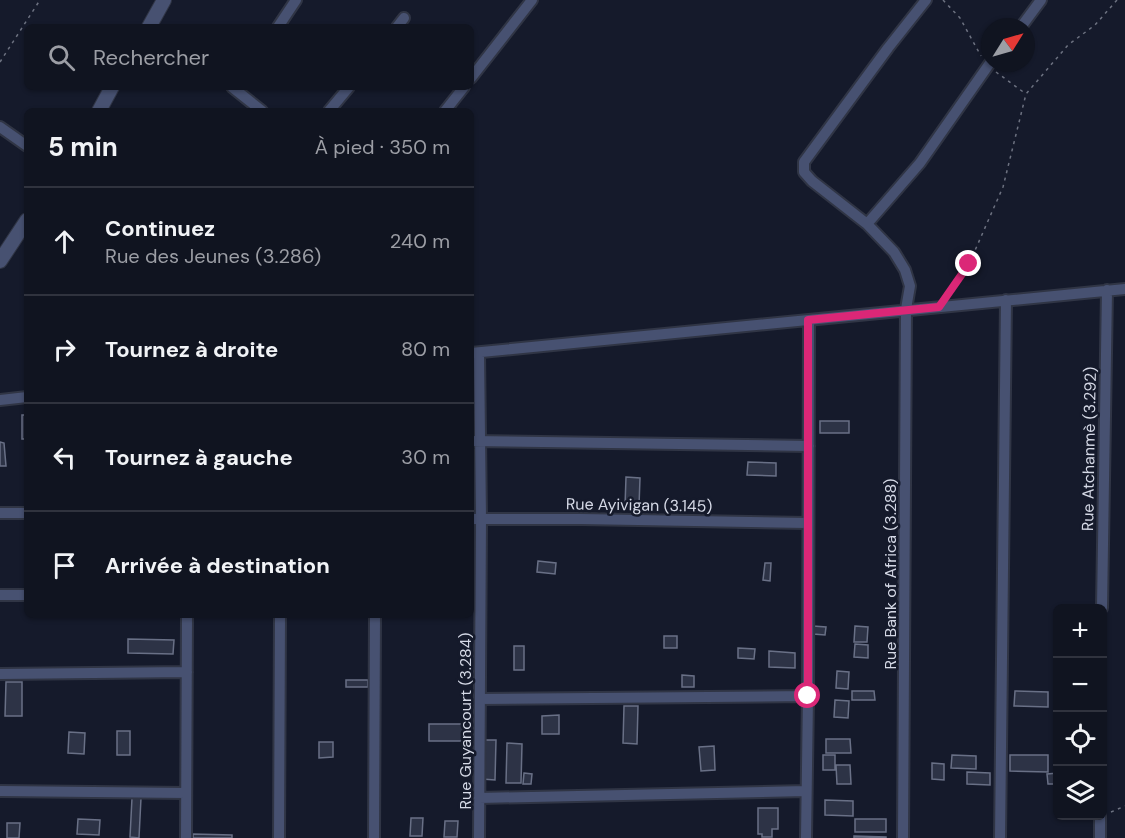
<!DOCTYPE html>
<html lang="fr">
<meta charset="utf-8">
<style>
:root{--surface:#101420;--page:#1e212d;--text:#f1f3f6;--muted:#9c9ea5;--line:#30333e}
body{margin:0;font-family:"DM Sans",sans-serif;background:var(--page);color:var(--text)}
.controls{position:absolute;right:18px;bottom:18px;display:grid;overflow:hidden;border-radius:9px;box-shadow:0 2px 4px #0004}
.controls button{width:54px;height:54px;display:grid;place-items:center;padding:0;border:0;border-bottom:2px solid var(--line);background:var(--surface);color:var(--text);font:30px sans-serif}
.compass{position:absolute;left:981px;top:18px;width:54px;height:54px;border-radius:50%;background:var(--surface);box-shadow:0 2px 4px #0004;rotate:53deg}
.stop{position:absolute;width:18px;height:18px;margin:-14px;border:4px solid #db2777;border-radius:50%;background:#fff}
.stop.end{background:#db2777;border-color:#fff;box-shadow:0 2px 6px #0008}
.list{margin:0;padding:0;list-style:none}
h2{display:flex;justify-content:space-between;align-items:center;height:78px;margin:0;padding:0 24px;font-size:26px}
h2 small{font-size:20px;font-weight:400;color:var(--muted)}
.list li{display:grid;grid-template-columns:39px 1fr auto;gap:18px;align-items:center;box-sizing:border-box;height:108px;padding:0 24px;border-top:2px solid var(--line)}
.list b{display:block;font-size:22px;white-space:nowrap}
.list p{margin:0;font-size:20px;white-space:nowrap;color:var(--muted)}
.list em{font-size:20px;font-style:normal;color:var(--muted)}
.icon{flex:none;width:33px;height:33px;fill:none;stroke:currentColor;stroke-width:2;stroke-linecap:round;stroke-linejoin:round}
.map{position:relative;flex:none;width:1125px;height:838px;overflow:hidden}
.search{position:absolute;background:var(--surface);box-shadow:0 2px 4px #0004;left:24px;top:24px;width:450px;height:66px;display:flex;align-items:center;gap:15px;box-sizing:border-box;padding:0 21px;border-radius:9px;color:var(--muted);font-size:22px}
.panel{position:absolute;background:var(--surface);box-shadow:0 2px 4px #0004;left:24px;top:108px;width:450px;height:510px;border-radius:9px}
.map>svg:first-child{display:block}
.building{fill:#2d3346;stroke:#697086;stroke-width:1.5}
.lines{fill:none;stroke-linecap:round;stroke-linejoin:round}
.minor-casing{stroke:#303545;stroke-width:14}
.tertiary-casing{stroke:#303545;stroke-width:16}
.path{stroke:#6d7281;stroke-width:1.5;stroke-dasharray:3 4.5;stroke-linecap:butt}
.minor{stroke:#475171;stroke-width:10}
.tertiary{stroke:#475171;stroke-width:14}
.route{stroke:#db2777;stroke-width:8}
.labels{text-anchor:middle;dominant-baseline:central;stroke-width:5;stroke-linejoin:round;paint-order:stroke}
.street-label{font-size:16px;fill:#d5d9e6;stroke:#151a2b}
</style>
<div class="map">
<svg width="1125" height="838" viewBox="0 0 1125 838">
<rect width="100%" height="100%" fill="#151a2b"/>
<path class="building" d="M22 415H27V439H22Z
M820 421H849V433H820Z
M0 442 4 443 6 466H0Z
M748 462 776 463V476L747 475Z
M626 477 640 478 639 506H625Z
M538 561 556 563 555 574 537 572Z
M765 563H771L770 581 763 580Z
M813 626 826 627 825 635 813 634Z
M855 626 868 627 867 642H854Z
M664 636H677V648H664Z
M128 639 174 640 173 654 128 653Z
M855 644 868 645V658L854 657Z
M514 646H524V670H514Z
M738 648 755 649 754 659 738 658Z
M769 651 795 653V668L769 667Z
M837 671 849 672 848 689 836 688Z
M682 675 694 676V687H682Z
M346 680H368V687H346Z
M6 682H22V716H5Z
M852 691H874L875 700H852Z
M1015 691 1048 692V707L1014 706Z
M835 700 849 701 848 718 834 717Z
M624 706H638L637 744 623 743Z
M559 715V734H542V716Z
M429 724H467V741H429Z
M117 731H130V755H117Z
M69 732 85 733 84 754 68 753Z
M826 739H850L851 753H826Z
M483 740H496L495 780 482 779Z
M319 742H333V757L319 758Z
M507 743 522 744 521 783H506Z
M714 746 715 770 701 771 699 747Z
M823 755H835V770H823Z
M952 755 976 756V769L951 768Z
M1010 755H1048V772L1010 771Z
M932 763 944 764V780L932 779Z
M836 765H850L851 784H837Z
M967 772 990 773V785L967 784Z
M524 773 532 774 531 784H523Z
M1058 773V784H1048L1047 774Z
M132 798H141L139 838 130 837Z
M825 800 853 801V816L825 815Z
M758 808H778V829H772V837H762V834H758Z
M411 818H423L422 836H410Z
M78 819 100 820 99 835 77 834Z
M855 819H886V832H855Z
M445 821H458L457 837H444Z
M7 823H20L19 838H7Z
M193 834 232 835V838H193Z
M854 836 886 837V838H854Z"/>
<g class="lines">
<g class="minor-casing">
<path id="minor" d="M278 27 296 0
M397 27 404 18
M1021 27 1041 0
M471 78 532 0
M232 87 262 111
M329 111 349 87
M445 111 464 87
M0 127 27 146
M867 224 920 163 990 63
M471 353 1125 289
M0 400 27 397
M471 441 809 446
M0 513H27
M471 519H581L807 523
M0 595H27
M1102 608 1107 290
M0 674 187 672
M480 699 808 696
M0 791 186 793
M479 798 806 791
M186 838 187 615
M279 838 280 615
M374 838 375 615
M479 838 481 519 479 353
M806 838 808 696 809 320
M903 838 906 309 910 286 905 270 894 252 867 224 812 181 804 172V162L888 48 926 0
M1000 838 1006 300
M1100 838V816"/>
</g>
<g class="tertiary-casing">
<path id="tertiary" d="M149 27 164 0
M99 111 112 87
M0 261 27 220"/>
</g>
<path class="path" d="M943 0 960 18 981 56
M0 62 40 0
M996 72 1026 94
M948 294 969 264 1003 187 1026 94 1068 45 1095 25 1117 0
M1111 812 1125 806"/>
<use href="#minor" class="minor"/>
<use href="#tertiary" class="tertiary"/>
</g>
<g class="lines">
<path class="route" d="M808 696V320L939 307 969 264"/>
</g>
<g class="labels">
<g class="street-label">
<text transform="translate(1089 449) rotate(-89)">Rue Atchanmè (3.292)</text>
<text transform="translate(639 505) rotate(1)">Rue Ayivigan (3.145)</text>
<text transform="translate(890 574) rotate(-90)">Rue Bank of Africa (3.288)</text>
<text transform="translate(465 721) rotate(-90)">Rue Guyancourt (3.284)</text>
</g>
</g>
</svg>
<div class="controls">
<button>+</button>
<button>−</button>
<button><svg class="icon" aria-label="locate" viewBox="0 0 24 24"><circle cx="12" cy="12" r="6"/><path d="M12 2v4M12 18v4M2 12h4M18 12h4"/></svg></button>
<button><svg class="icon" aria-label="layers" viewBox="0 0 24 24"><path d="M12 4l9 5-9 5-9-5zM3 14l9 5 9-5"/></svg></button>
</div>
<svg class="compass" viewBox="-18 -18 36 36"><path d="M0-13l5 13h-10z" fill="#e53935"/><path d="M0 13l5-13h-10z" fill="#9c9ea5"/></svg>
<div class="stop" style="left:808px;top:696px"></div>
<div class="stop end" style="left:969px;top:264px"></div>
<div class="search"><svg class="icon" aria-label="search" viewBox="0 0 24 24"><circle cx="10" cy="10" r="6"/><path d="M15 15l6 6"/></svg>Rechercher</div>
<section class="panel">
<h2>5 min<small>À pied · 350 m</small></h2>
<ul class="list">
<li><svg class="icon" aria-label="ahead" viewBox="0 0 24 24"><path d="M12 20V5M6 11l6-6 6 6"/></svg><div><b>Continuez</b><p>Rue des Jeunes (3.286)</p></div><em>240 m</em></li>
<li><svg class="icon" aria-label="right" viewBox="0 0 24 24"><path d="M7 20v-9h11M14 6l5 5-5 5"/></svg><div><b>Tournez à droite</b></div><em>80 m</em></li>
<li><svg class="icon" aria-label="left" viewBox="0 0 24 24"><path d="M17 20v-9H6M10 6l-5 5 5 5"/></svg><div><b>Tournez à gauche</b></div><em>30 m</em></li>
<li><svg class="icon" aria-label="arrive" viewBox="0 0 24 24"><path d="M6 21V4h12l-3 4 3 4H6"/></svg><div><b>Arrivée à destination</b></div></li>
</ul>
</section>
</div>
